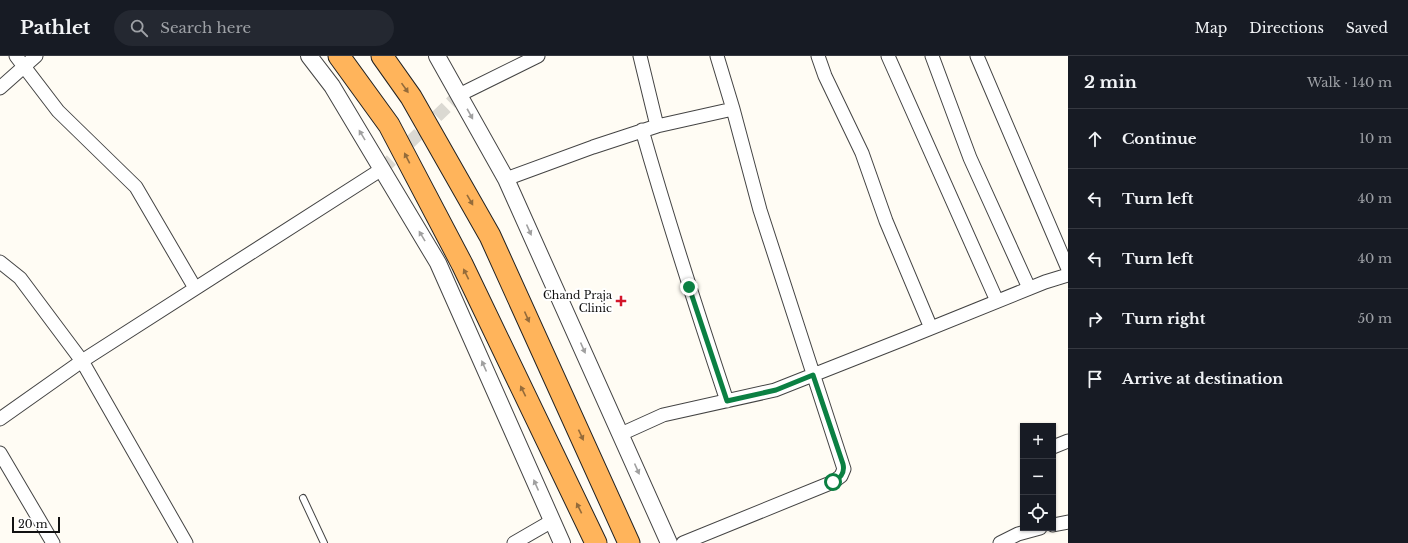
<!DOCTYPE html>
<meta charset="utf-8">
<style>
:root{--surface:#171b24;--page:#242831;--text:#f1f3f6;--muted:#9ea1a6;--line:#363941}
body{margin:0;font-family:"Libre Baskerville",serif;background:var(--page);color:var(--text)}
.controls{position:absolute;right:12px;bottom:12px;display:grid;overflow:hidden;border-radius:0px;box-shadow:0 1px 3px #0004}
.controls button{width:36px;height:36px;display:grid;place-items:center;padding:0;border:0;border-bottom:1px solid var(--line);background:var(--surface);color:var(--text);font:20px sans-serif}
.scale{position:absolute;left:12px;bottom:10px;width:48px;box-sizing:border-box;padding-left:4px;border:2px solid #111;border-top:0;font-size:11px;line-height:14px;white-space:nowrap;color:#111;-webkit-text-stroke:3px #fff;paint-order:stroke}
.stop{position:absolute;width:12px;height:12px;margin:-9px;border:3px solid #0b8043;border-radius:50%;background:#fff}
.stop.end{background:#0b8043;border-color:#fff;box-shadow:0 1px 4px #0008}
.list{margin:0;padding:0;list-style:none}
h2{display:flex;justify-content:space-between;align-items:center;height:52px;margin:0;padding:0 16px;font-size:17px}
h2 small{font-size:13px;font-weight:400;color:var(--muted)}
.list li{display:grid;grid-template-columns:26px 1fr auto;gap:12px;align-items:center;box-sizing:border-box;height:60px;padding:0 16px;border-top:1px solid var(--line)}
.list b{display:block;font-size:15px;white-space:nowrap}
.list em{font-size:13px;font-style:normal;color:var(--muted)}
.icon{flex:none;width:22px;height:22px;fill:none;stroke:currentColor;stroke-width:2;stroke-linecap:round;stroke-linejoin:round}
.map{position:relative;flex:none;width:1068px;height:487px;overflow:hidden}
header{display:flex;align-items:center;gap:24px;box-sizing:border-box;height:56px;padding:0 20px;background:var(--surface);border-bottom:1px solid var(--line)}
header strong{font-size:19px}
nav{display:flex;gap:22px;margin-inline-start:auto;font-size:14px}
.search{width:280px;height:36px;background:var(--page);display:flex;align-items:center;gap:10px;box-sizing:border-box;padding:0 14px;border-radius:22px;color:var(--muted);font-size:15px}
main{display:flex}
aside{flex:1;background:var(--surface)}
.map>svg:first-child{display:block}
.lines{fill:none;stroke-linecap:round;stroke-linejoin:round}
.minor-tunnel{stroke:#dbd9d2;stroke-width:13;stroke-dasharray:13 6;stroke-linecap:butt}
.service-casing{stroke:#444;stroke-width:8}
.minor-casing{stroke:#444;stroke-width:15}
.tertiary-casing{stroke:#444;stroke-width:18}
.trunk-casing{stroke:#222;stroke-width:23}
.service{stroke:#fff;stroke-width:6}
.minor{stroke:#fff;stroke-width:13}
.tertiary{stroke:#fff;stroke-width:16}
.trunk{stroke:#ffb45b;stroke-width:21}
.oneway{fill:#946b3a}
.oneway2{fill:#a0a0a0}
.route{stroke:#0b8043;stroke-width:5}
.poi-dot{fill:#d31629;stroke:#fff;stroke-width:1.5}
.labels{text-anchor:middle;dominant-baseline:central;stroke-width:4;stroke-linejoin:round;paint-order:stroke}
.poi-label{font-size:11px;fill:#111;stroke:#fff;text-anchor:end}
</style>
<header>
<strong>Pathlet</strong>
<div class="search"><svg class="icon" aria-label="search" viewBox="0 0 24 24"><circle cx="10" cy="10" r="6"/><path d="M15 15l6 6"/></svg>Search here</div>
<nav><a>Map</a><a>Directions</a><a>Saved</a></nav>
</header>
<main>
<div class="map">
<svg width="1068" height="487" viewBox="0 0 1068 487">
<rect width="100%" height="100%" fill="#fffcf4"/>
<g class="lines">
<path class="minor-tunnel" d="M382 113 459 39"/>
<g class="service-casing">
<path id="service" d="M303 442 324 487"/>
</g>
<g class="minor-casing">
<path id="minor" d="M16 0 58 55 136 131 195 232
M818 0 825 20 862 97 886 165 931 272
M888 0 997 245
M932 0 970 102 1029 232
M977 0 1068 213
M0 32 36 0
M459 39 538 0
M657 70 733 53
M642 74C668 165 697 255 727 345
M506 123 593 91 657 70 640 0
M0 206 20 222 82 305 186 487
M0 363 82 305 382 113
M621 378 663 359 775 334 904 283 1045 226 1068 219
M1053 391 1068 385
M0 397 53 487
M1053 469 1068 466
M514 487 552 465
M683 487 833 426 841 420 844 413 760 154 733 53 717 0
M1000 487 1018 478 1040 472"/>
</g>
<g class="tertiary-casing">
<path id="tertiary" d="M309 0 332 30 438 207 562 487
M437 0 506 123 669 487"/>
</g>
<g class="trunk-casing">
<path id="trunk" d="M339 0 389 69 462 208 596 487
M382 0 411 41 490 180 629 487"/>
</g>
<use href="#service" class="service"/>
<use href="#minor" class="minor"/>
<use href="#tertiary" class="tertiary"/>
<use href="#trunk" class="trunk"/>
</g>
<defs><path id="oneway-solid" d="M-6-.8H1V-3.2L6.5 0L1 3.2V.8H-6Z"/></defs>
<g class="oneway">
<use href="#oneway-solid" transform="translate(405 32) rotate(55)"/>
<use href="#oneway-solid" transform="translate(407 102) rotate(-117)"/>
<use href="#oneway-solid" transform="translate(470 144) rotate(60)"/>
<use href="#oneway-solid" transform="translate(466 218) rotate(-116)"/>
<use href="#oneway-solid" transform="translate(527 261) rotate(66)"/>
<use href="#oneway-solid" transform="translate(523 335) rotate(-116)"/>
<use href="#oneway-solid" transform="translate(581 379) rotate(65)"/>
<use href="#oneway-solid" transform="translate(579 452) rotate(-116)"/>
</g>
<g class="oneway2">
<use href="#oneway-solid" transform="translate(470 58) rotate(61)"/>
<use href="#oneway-solid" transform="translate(362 79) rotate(-121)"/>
<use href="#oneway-solid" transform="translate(529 174) rotate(66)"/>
<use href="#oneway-solid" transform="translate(422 180) rotate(-121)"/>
<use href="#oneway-solid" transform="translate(583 292) rotate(66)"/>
<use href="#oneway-solid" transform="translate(484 310) rotate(-114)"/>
<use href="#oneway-solid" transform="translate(637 413) rotate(66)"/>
<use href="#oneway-solid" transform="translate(536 429) rotate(-114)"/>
</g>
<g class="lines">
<path class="route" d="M689 231 727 345 776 334 813 319 843 408C845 417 841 422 833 426"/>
</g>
<path class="poi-dot" d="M619 239h4v4h4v4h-4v4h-4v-4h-4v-4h4z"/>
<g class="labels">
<g class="poi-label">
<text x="612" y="239">Chand Praja<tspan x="612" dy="13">Clinic</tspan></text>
</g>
</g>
</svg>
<div class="controls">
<button>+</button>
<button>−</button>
<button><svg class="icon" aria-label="locate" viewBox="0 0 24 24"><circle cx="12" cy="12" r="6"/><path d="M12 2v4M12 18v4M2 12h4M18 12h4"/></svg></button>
</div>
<div class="scale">20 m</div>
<div class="stop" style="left:833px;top:426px"></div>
<div class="stop end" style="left:689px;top:231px"></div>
</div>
<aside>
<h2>2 min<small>Walk · 140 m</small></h2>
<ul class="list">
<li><svg class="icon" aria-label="ahead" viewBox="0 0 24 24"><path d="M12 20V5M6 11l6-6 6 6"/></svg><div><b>Continue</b></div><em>10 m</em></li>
<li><svg class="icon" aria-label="left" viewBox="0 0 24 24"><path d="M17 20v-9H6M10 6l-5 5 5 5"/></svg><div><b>Turn left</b></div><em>40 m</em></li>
<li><svg class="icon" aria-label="left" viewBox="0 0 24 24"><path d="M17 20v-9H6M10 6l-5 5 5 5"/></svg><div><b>Turn left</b></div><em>40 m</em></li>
<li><svg class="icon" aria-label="right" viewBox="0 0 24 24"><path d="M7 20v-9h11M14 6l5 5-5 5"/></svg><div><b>Turn right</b></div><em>50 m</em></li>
<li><svg class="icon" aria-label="arrive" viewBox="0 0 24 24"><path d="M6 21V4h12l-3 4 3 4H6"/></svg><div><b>Arrive at destination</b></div></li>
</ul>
</aside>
</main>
